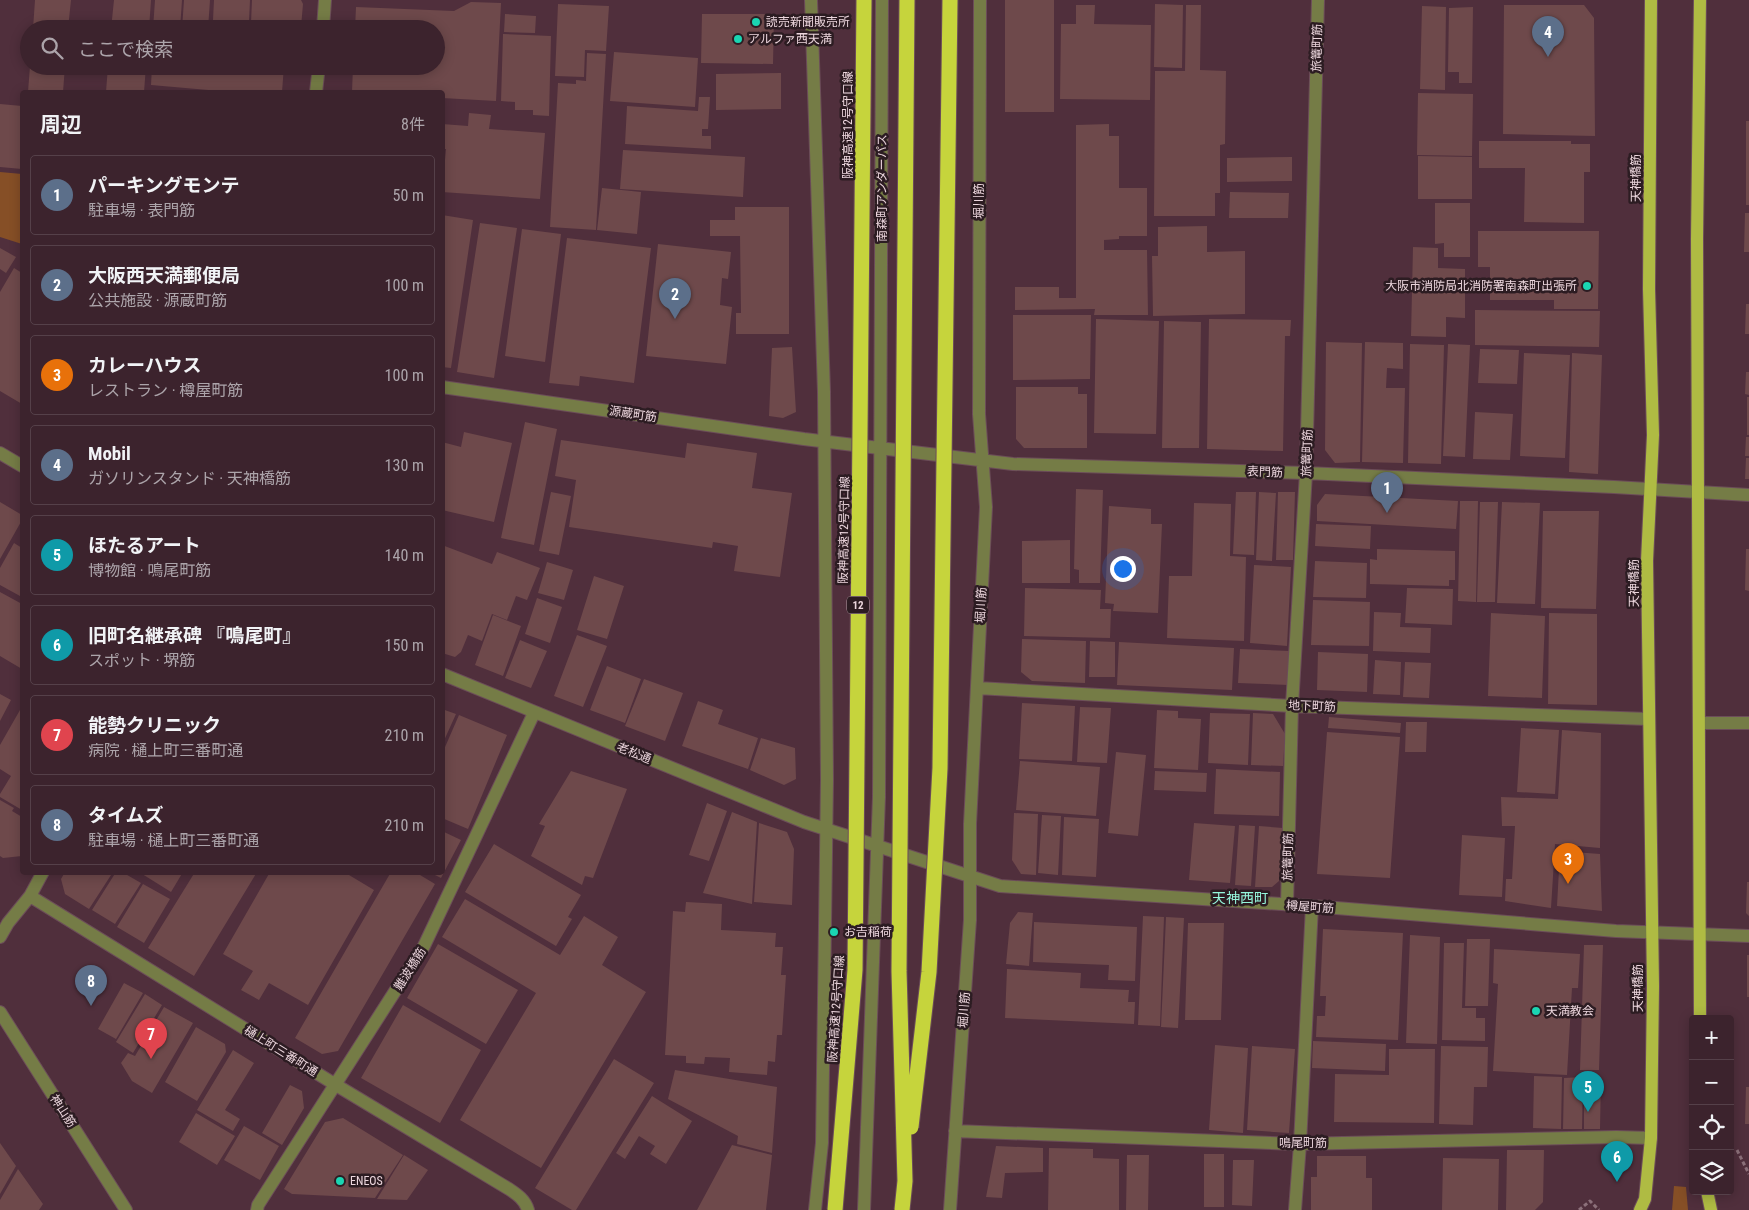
<!DOCTYPE html>
<html lang="ja">
<meta charset="utf-8">
<style>
:root{--surface:#3c232d;--page:#432b35;--text:#f1f3f6;--muted:#aca4aa;--line:#554049;--accent:#95b2f1}
body{margin:0;font-family:"Roboto Condensed","Noto Sans JP",sans-serif;background:var(--page);color:var(--text)}
.controls{position:absolute;right:15px;bottom:15px;display:grid;overflow:hidden;border-radius:5px;box-shadow:0 2px 12px #0003}
.controls button{width:45px;height:45px;display:grid;place-items:center;padding:0;border:0;border-bottom:1px solid var(--line);background:var(--surface);color:var(--text);font:25px sans-serif}
.you{position:absolute;left:1122px;top:568px;width:18px;height:18px;margin:-12px;border:4px solid #fff;border-radius:50%;background:#1a73e8;box-shadow:0 0 0 8px #1a73e833}
.badge{display:grid;place-items:center;width:32px;height:32px;border-radius:50%;background:var(--accent);color:#fff;font-size:16px;font-weight:700}
.pin{position:absolute;translate:-50% -41px;filter:drop-shadow(0 1px 2px #0008)}
.pin::after{content:'';position:absolute;top:26px;width:18px;height:15px;background:inherit;clip-path:polygon(0 0,100% 0,50% 100%)}
.list{margin:0;padding:0;list-style:none}
h2{display:flex;justify-content:space-between;align-items:center;height:65px;margin:0;padding:0 20px;font-size:21px}
h2 small{font-size:16px;font-weight:400;color:var(--muted)}
.list li{display:grid;grid-template-columns:32px 1fr auto;gap:15px;align-items:center;box-sizing:border-box;height:80px;margin:0 10px 10px;padding:0 10px;border:1px solid var(--line);border-radius:5px}
.list b{display:block;font-size:19px;white-space:nowrap}
.list p{margin:0;font-size:16px;white-space:nowrap;color:var(--muted)}
.list em{font-size:16px;font-style:normal;color:var(--muted)}
.icon{flex:none;width:28px;height:28px;fill:none;stroke:currentColor;stroke-width:2;stroke-linecap:round;stroke-linejoin:round}
.map{position:relative;flex:none;width:1749px;height:1210px;overflow:hidden}
.search{position:absolute;background:var(--surface);box-shadow:0 2px 12px #0003;left:20px;top:20px;width:425px;height:55px;display:flex;align-items:center;gap:12px;box-sizing:border-box;padding:0 18px;border-radius:28px;color:var(--muted);font-size:19px}
.panel{position:absolute;background:var(--surface);box-shadow:0 2px 12px #0003;left:20px;top:90px;width:425px;height:785px;border-radius:5px}
.map>svg:first-child{display:block}
.green{fill:#864f26}
.building{fill:#6e494b}
.lines{fill:none;stroke-linecap:round;stroke-linejoin:round}
.minor-casing{stroke:#6c4d59;stroke-width:14}
.major-casing{stroke:#6c4d59;stroke-width:14}
.path{stroke:#8c707a;stroke-width:3;stroke-dasharray:4 2.5;stroke-linecap:butt}
.minor{stroke:#757c46;stroke-width:12}
.major{stroke:#afbb43;stroke-width:12}
.highway-bridge-casing{stroke:#6c4d59;stroke-width:17;stroke-linecap:butt}
.highway-bridge{stroke:#c6d43c;stroke-width:15}
.poi-dot{fill:#1ad5b2;stroke:#2c1c22;stroke-width:2}
.labels{text-anchor:middle;dominant-baseline:central;stroke-width:5;stroke-linejoin:round;paint-order:stroke}
.shield{fill:#2c1c22;stroke:#b29ea5;stroke-width:1}
.shield-label{font-size:11px;font-weight:bold;fill:#ecd6dd}
.poi-label{font-size:12px;fill:#ecd6dd;stroke:#2c1c22;text-anchor:start}
.street-label{font-size:12px;fill:#ecd6dd;stroke:#2c1c22}
.neighbourhood-label{font-size:14px;fill:#95f6dc;stroke:#2c1c22}
</style>
<div class="map">
<svg width="1749" height="1210" viewBox="0 0 1749 1210">
<rect width="100%" height="100%" fill="#502f3c"/>
<path class="green" d="M0 172 22 174V244L0 237Z
M1674 1186 1686 1187 1688 1210H1672Z"/>
<path class="building" d="M35 0H71L68 29H33Z
M114 0H151L149 29H111Z
M155 0H182L180 29H153Z
M184 0H210L208 29H182Z
M214 0H250L249 22 213 20Z
M252 0H301L303 4 301 27 251 23Z
M1005 0H1054V112H1005Z
M471 2 501 3 496 101 442 98V92H352L353 66H436V29H355L356 7 454 11Z
M558 4 609 6 606 51 585 50 584 77 555 76Z
M1155 4 1183 5 1182 68 1154 67Z
M1076 5H1095L1094 24 1151 25 1150 100 1060 99 1061 24H1076Z
M1186 5H1201L1200 70 1226 71 1225 144 1220 145V193H1215V216H1154L1155 71H1185Z
M1504 5H1584L1594 18 1595 136 1503 134Z
M1422 6 1446 7 1445 90 1420 89Z
M1473 7 1472 83H1459V72H1448L1449 8Z
M505 14 536 16 535 33 504 32Z
M702 14H774L773 64 701 63Z
M215 22 287 27V29H214Z
M503 34 551 36 549 116 533 115V110H515V102L501 101Z
M614 52 698 58 695 107 610 101Z
M587 53 606 54 596 230 550 227 558 83 576 84V80L586 81Z
M30 66H65L63 92H28Z
M108 66H146L144 92H106Z
M152 66H284L282 92H231L151 85Z
M781 73V109L716 110V74Z
M1418 93 1473 94 1472 156 1417 155Z
M699 97H710L708 129H702V136H711V149L625 144 627 106 698 111Z
M0 104 22 106V169L0 167Z
M469 113 491 115 489 129 545 133 540 199 442 192 446 149H442V124L468 126Z
M1746 121H1749V205H1746Z
M1109 124V136H1119V188H1147V236H1119V239L1104 240V250H1147L1148 315H1094L1095 309 1015 310V287H1059V298H1076V125Z
M1479 141H1571V144H1590V172H1584V223L1524 222 1525 168H1479Z
M623 150 745 157 743 197 620 189Z
M1418 156 1472 157V199H1418Z
M1292 157V181L1227 182V158Z
M602 188 641 192 637 234 597 230Z
M1230 192 1289 193 1288 218H1229Z
M1435 203H1470V257H1444V243L1435 244Z
M735 207H789V334H736V313H741L740 236H710V220H735Z
M1745 213H1749V252H1744Z
M442 215 473 220 451 368 442 367Z
M480 223 517 228 494 378 457 372Z
M1207 226V252L1245 251V314L1153 316 1152 256H1158V227Z
M522 229 561 234 545 362 505 356Z
M1478 231H1599L1598 309H1554V300H1490V267H1478Z
M567 238 651 248 634 383 580 376 579 386 549 383Z
M658 244 731 252 728 279 722 278 720 305 732 307 726 364 646 356Z
M1413 247 1438 248V268L1465 269V318L1446 317V337L1411 336Z
M0 248 16 257 6 273 0 269Z
M14 268 22 273V404L0 391V292Z
M1746 304H1749V334H1745Z
M1475 310 1600 311 1599 347 1475 345Z
M1013 315H1091L1090 379 1013 380Z
M1096 319 1159 321 1156 434 1094 433Z
M1209 319 1291 320 1290 336H1285L1283 451 1207 449Z
M1164 321 1201 322 1199 448H1162Z
M1326 342 1362 343 1360 462 1335 463 1325 450Z
M1365 342 1403 343V369L1387 368 1386 388H1405L1403 463 1362 462Z
M1410 344 1444 345 1441 464 1408 463Z
M1448 344 1470 345 1465 457 1443 456Z
M792 347 796 412 783 418 769 416 772 348Z
M1480 349 1519 350 1517 384 1478 383Z
M1524 353 1570 355 1565 458 1520 456Z
M1572 353 1602 355 1598 474 1569 472Z
M1746 372H1749V395L1745 394Z
M1016 387H1078V394H1087V448H1024L1016 439Z
M1747 397H1749V435H1747Z
M1475 412 1513 414 1510 460 1473 459Z
M525 422 557 429 534 545 501 538Z
M464 432 512 443 494 522 442 510V442L461 447Z
M1746 437H1749V456H1745Z
M561 440 685 458 687 443 757 453 752 488 792 493 780 577 734 571 738 546 713 542 712 548 569 527 576 480 555 476Z
M1746 458H1749V479H1745Z
M1076 489 1103 490 1100 583H1079V570L1074 569Z
M551 492 571 496 559 555 539 551Z
M1236 492H1256L1254 555 1233 554Z
M1259 492 1276 493 1272 561 1256 560Z
M1278 492H1295L1293 560H1276Z
M1325 494 1458 501 1456 529 1317 521V505Z
M1460 501H1478L1476 602 1458 601Z
M0 502 22 515V520L0 559Z
M1480 502H1498L1495 602H1477Z
M1502 502 1540 503 1535 604 1497 603Z
M1194 503 1231 504 1230 556 1246 557 1244 641 1167 638 1169 576H1192Z
M1109 506 1151 509V524H1162L1158 613 1113 611 1114 604 1105 603Z
M1543 511H1599L1596 609 1541 608Z
M1316 524 1371 526 1370 549 1315 546Z
M1070 540V583H1022V541Z
M14 543 22 548V591L20 596 0 585V568Z
M442 545 492 564 497 552 540 568 527 600 516 596 507 620 492 614 482 641 468 635 461 652 455 657 442 653Z
M1377 549 1455 551V580H1449V586L1370 584V559L1377 560Z
M1746 549H1749V591L1745 590Z
M1315 561 1367 563 1366 598 1313 597Z
M547 562 573 570 564 600 538 593Z
M1254 565 1291 567 1287 646 1250 643Z
M594 576 624 586 607 639 577 630Z
M1025 588 1101 590 1100 609H1111L1110 638 1024 636Z
M1407 588 1453 589 1452 625 1405 623Z
M0 592 22 604V669L0 656Z
M537 598 562 607 550 643 525 634Z
M1313 600 1370 602 1369 646 1311 645Z
M1374 612 1401 613 1400 627 1431 628 1430 653 1373 651Z
M1491 613 1545 616 1542 698 1488 696Z
M1549 613 1597 614V705L1548 704Z
M493 615 521 626 503 676 475 665Z
M577 635 607 646 583 707 554 696Z
M1022 639 1086 641 1085 683 1032 681 1021 672Z
M520 640 547 651 531 688 505 678Z
M1090 641 1115 642V677H1089Z
M1119 642 1234 648 1232 690 1117 685Z
M1240 649 1290 651 1289 685 1238 683Z
M1318 652 1368 654 1367 692 1317 690Z
M1375 660 1401 662 1400 695 1373 694Z
M1405 662 1431 663 1429 698 1403 697Z
M607 666 641 679 625 723 590 710Z
M644 679 683 693 665 741 625 726Z
M0 694 11 700 0 721Z
M698 701 723 710 718 724 758 738 748 769 682 746Z
M1022 703 1075 706 1072 761 1019 759Z
M1080 707 1111 708 1107 763 1077 762Z
M442 709 456 714 442 745Z
M20 710 22 711V810L0 797V794L11 776 0 769V745Z
M1157 710 1178 711V718L1201 719 1198 770 1154 768Z
M1210 713 1250 714 1248 765 1208 763Z
M1253 713 1273 714 1285 734 1283 766 1251 765Z
M459 715 507 735 468 829 442 818V754Z
M1329 717 1401 723 1400 733 1328 728Z
M1406 722H1427L1426 752H1405Z
M1521 728 1559 730 1555 794 1517 792Z
M1562 730 1601 733 1600 848 1555 844 1551 908 1505 901 1506 879H1512L1515 826H1502L1501 797 1558 799Z
M1327 732 1400 737 1390 878 1317 874Z
M761 738 795 748 796 779 784 785 750 770Z
M1116 752 1146 755 1138 836 1108 833Z
M1020 761 1100 767 1096 816 1016 810Z
M1216 769 1280 772 1279 816 1214 814Z
M571 771 627 789 593 878 585 876 582 885 531 856 545 826 539 824Z
M1155 771 1207 773 1206 792 1154 790Z
M0 800 14 808 12 811 22 817V856L3 858 0 856Z
M707 803 727 811 709 861 689 855Z
M732 812 757 822 752 904 703 893Z
M1014 813 1038 814 1036 875 1021 874 1012 860Z
M1042 815 1061 816 1058 875 1038 873Z
M1064 817 1099 819 1096 877 1062 875Z
M759 823 787 832 794 849 792 905 754 902Z
M1194 823 1235 826 1230 883 1189 880Z
M1239 825 1255 826 1251 886 1235 885Z
M1259 826 1283 828 1279 881 1272 887H1255Z
M442 831 461 840 441 878 429 872H442Z
M1462 835 1505 838 1502 897 1459 895Z
M494 844 581 895 568 917 572 919 556 946 465 892Z
M1560 851 1600 854 1602 911 1557 906Z
M65 872H113L89 909 65 894 61 879Z
M116 872H122L141 883 115 924 92 910Z
M139 872H183L171 892Z
M195 872H257L194 976 148 948Z
M270 872H344L374 890 308 1005 269 983 259 1000 241 990 253 971 223 954Z
M391 872H415L435 884 338 1051 322 1054 295 1038Z
M1747 882H1749V916L1746 913Z
M143 884 170 899 144 943 117 927Z
M465 899 560 955 584 916 618 937 602 965 646 992 541 1168 460 1120 536 993 442 937Z
M686 902 722 904 721 930 776 933 775 947H783L781 975H786L782 1035H777L775 1062 768 1061 767 1075 729 1072 730 1058 705 1057 704 1064 686 1063V1056L665 1055 673 911 685 912Z
M1018 912 1033 913 1029 966 1006 964 1010 923Z
M1143 916 1164 917 1160 1026 1138 1025Z
M1166 917 1184 918 1178 1028 1161 1027Z
M1034 922 1137 927 1135 981 1108 980 1109 965 1033 962Z
M1188 923H1224L1221 1020H1185Z
M1323 929 1403 933 1398 1040 1316 1037 1317 1016H1325L1326 996H1320Z
M1410 935 1440 937 1437 1044 1406 1043Z
M1467 939H1490L1488 1006H1465Z
M1444 943H1464L1462 1008H1476V1018H1485V1041L1442 1040Z
M438 944 518 990 486 1044 407 998Z
M1584 945H1603L1599 1070H1580Z
M1494 949 1580 954 1578 988H1572L1567 1075 1493 1071 1498 984 1493 983Z
M1747 955H1749V997H1747Z
M1007 969 1081 973 1080 988 1129 990 1128 1002H1135L1134 1024 1005 1018Z
M124 983 143 993 116 1039 98 1029Z
M145 994 162 1005 133 1053 116 1042Z
M403 1005 481 1050 440 1123 361 1078Z
M164 1007 193 1023 152 1093 132 1081 121 1063 128 1053 135 1056Z
M196 1027 225 1044 226 1052 197 1101 165 1082Z
M1313 1041 1386 1044 1385 1071 1312 1068Z
M1215 1045 1248 1048 1243 1133 1209 1130Z
M1252 1046 1295 1049 1289 1133 1247 1130Z
M1441 1046 1488 1047 1487 1087H1474L1473 1125 1439 1124Z
M1389 1049H1435L1434 1123 1334 1122 1335 1074 1389 1075Z
M233 1050 254 1063 225 1110 240 1119 233 1131 197 1110Z
M614 1059 654 1083 576 1210H572L535 1188Z
M675 1070 777 1087 772 1153 737 1144 738 1136 668 1099Z
M1534 1076 1562 1077 1561 1129 1533 1128Z
M1583 1077 1582 1129H1563L1564 1078Z
M1584 1077H1601L1600 1129H1584Z
M290 1085 302 1091 304 1108 282 1145 262 1133Z
M1746 1087H1749V1124H1745Z
M652 1096 692 1121 666 1164 650 1154 655 1146 639 1136 625 1159 616 1153Z
M196 1113 235 1136 217 1165 179 1142Z
M343 1118 403 1155 375 1198 292 1194 284 1189 325 1122Z
M244 1126 279 1146 260 1180 224 1160Z
M0 1143 16 1166 0 1194Z
M732 1145 772 1155 766 1210H697Z
M996 1146 1043 1148V1172L1005 1173 1002 1198 986 1197Z
M1049 1148 1093 1149V1158L1119 1159V1210H1048Z
M1507 1150H1544L1543 1202 1535 1210H1506Z
M1204 1154H1224V1207H1204Z
M404 1155 428 1170 407 1200 377 1199Z
M1127 1155H1149L1148 1210H1126Z
M1317 1156H1366V1178H1372V1210H1311V1177H1317Z
M1443 1158 1499 1159 1498 1210H1442Z
M1233 1160H1254L1252 1206 1232 1205Z
M18 1169 43 1204 39 1210H0V1200Z"/>
<g class="lines">
<g class="minor-casing">
<path id="minor" d="M811 0 824 392 827 780 822 1143 815 1210
M323 29 325 0
M316 92 319 66
M442 387 804 439 1013 464 1306 473 1614 487 1749 495
M0 453 22 466
M442 674 804 822 1000 886 1312 906 1616 931 1749 936
M977 688 1292 706 1648 719
M1700 723H1749
M30 896 336 1085 509 1189C518 1195 525 1200 528 1210
M1287 905 1292 706 1306 473 1318 0
M0 937 8 923 30 896 43 872
M0 1012 126 1210
M955 1131 1297 1144 1616 1137 1651 1138
M257 1210 258 1205 424 946 534 713
M864 1210 879 797 882 0
M950 1210 970 920V824L986 507 979 414 980 0
M1295 1210 1300 1144 1312 906"/>
</g>
<g class="major-casing">
<path id="major" d="M1700 1019 1697 239 1700 0
M1707 1191 1711 1210
M1640 1210 1645 1199 1651 1138 1653 986 1647 561 1653 435 1649 289 1651 0"/>
</g>
<path class="path" d="M1737 1150 1749 1174
M1579 1210 1590 1201 1599 1210"/>
<use href="#minor" class="minor"/>
<use href="#major" class="major"/>
<g class="highway-bridge-casing">
<path id="highway-bridge" d="M911 1127 929 972 940 768 950 0
M835 1210 855 970 864 0
M902 1210 905 1181 899 971 907 0"/>
</g>
<use href="#highway-bridge" class="highway-bridge"/>
</g>
<g class="poi-dot">
<circle cx="756" cy="22" r="5"/>
<circle cx="738" cy="39" r="5"/>
<circle cx="1587" cy="286" r="5"/>
<circle cx="834" cy="932" r="5"/>
<circle cx="1536" cy="1011" r="5"/>
<circle cx="340" cy="1181" r="5"/>
</g>
<g class="labels">
<rect class="shield" x="847" y="596.5" width="22" height="17" rx="4"/>
<g class="shield-label">
<text x="858" y="605">12</text>
</g>
<g class="poi-label">
<text x="766" y="22">読売新聞販売所</text>
<text x="748" y="39">アルファ西天満</text>
<text x="1577" y="286" text-anchor="end">大阪市消防局北消防署南森町出張所</text>
<text x="844" y="932">お𠮷稲荷</text>
<text x="1546" y="1011">天満教会</text>
<text x="350" y="1181">ENEOS</text>
</g>
<g class="street-label">
<text transform="translate(1317 48) rotate(-89)">旅篭町筋</text>
<text transform="translate(848 125) rotate(-90)">阪神高速12号守口線</text>
<text transform="translate(1636 178) rotate(-90)">天神橋筋</text>
<text transform="translate(882 188) rotate(-90)">南森町アンダーパス</text>
<text transform="translate(979 201) rotate(-90)">堀川筋</text>
<text transform="translate(633 414) rotate(8)">源蔵町筋</text>
<text transform="translate(1307 453) rotate(-88)">旅篭町筋</text>
<text transform="translate(1265 472) rotate(2)">表門筋</text>
<text transform="translate(844 530) rotate(-89)">阪神高速12号守口線</text>
<text transform="translate(1634 583) rotate(-90)">天神橋筋</text>
<text transform="translate(981 605) rotate(-87)">堀川筋</text>
<text transform="translate(1312 706) rotate(2)">地下町筋</text>
<text transform="translate(634 753) rotate(22)">老松通</text>
<text transform="translate(1288 857) rotate(-89)">旅篭町筋</text>
<text transform="translate(1310 907) rotate(4)">樽屋町筋</text>
<text transform="translate(410 969) rotate(-58)">難波橋筋</text>
<text transform="translate(1638 988) rotate(-90)">天神橋筋</text>
<text transform="translate(836 1009) rotate(-86)">阪神高速12号守口線</text>
<text transform="translate(964 1010) rotate(-86)">堀川筋</text>
<text transform="translate(281 1051) rotate(32)">樋上町三番町通</text>
<text transform="translate(63 1111) rotate(57)">神山筋</text>
<text x="1303" y="1143">鳴尾町筋</text>
</g>
<g class="neighbourhood-label">
<text x="1240" y="898">天神西町</text>
</g>
</g>
</svg>
<div class="controls">
<button>+</button>
<button>−</button>
<button><svg class="icon" aria-label="locate" viewBox="0 0 24 24"><circle cx="12" cy="12" r="6"/><path d="M12 2v4M12 18v4M2 12h4M18 12h4"/></svg></button>
<button><svg class="icon" aria-label="layers" viewBox="0 0 24 24"><path d="M12 4l9 5-9 5-9-5zM3 14l9 5 9-5"/></svg></button>
</div>
<div class="you"></div>
<div class="pin badge" style="left:1387px;top:513px;background:#5c6f8a">1</div>
<div class="pin badge" style="left:675px;top:319px;background:#5c6f8a">2</div>
<div class="pin badge" style="left:1568px;top:884px;background:#e8710a">3</div>
<div class="pin badge" style="left:1548px;top:57px;background:#5c6f8a">4</div>
<div class="pin badge" style="left:1588px;top:1112px;background:#0f9aa8">5</div>
<div class="pin badge" style="left:1617px;top:1182px;background:#0f9aa8">6</div>
<div class="pin badge" style="left:151px;top:1059px;background:#e0444e">7</div>
<div class="pin badge" style="left:91px;top:1006px;background:#5c6f8a">8</div>
<div class="search"><svg class="icon" aria-label="search" viewBox="0 0 24 24"><circle cx="10" cy="10" r="6"/><path d="M15 15l6 6"/></svg>ここで検索</div>
<section class="panel">
<h2>周辺<small>8件</small></h2>
<ul class="list">
<li><span class="badge" style="background:#5c6f8a">1</span><div><b>パーキングモンテ</b><p>駐車場 · 表門筋</p></div><em>50 m</em></li>
<li><span class="badge" style="background:#5c6f8a">2</span><div><b>大阪西天満郵便局</b><p>公共施設 · 源蔵町筋</p></div><em>100 m</em></li>
<li><span class="badge" style="background:#e8710a">3</span><div><b>カレーハウス</b><p>レストラン · 樽屋町筋</p></div><em>100 m</em></li>
<li><span class="badge" style="background:#5c6f8a">4</span><div><b>Mobil</b><p>ガソリンスタンド · 天神橋筋</p></div><em>130 m</em></li>
<li><span class="badge" style="background:#0f9aa8">5</span><div><b>ほたるアート</b><p>博物館 · 鳴尾町筋</p></div><em>140 m</em></li>
<li><span class="badge" style="background:#0f9aa8">6</span><div><b>旧町名継承碑 『鳴尾町』</b><p>スポット · 堺筋</p></div><em>150 m</em></li>
<li><span class="badge" style="background:#e0444e">7</span><div><b>能勢クリニック</b><p>病院 · 樋上町三番町通</p></div><em>210 m</em></li>
<li><span class="badge" style="background:#5c6f8a">8</span><div><b>タイムズ</b><p>駐車場 · 樋上町三番町通</p></div><em>210 m</em></li>
</ul>
</section>
</div>
